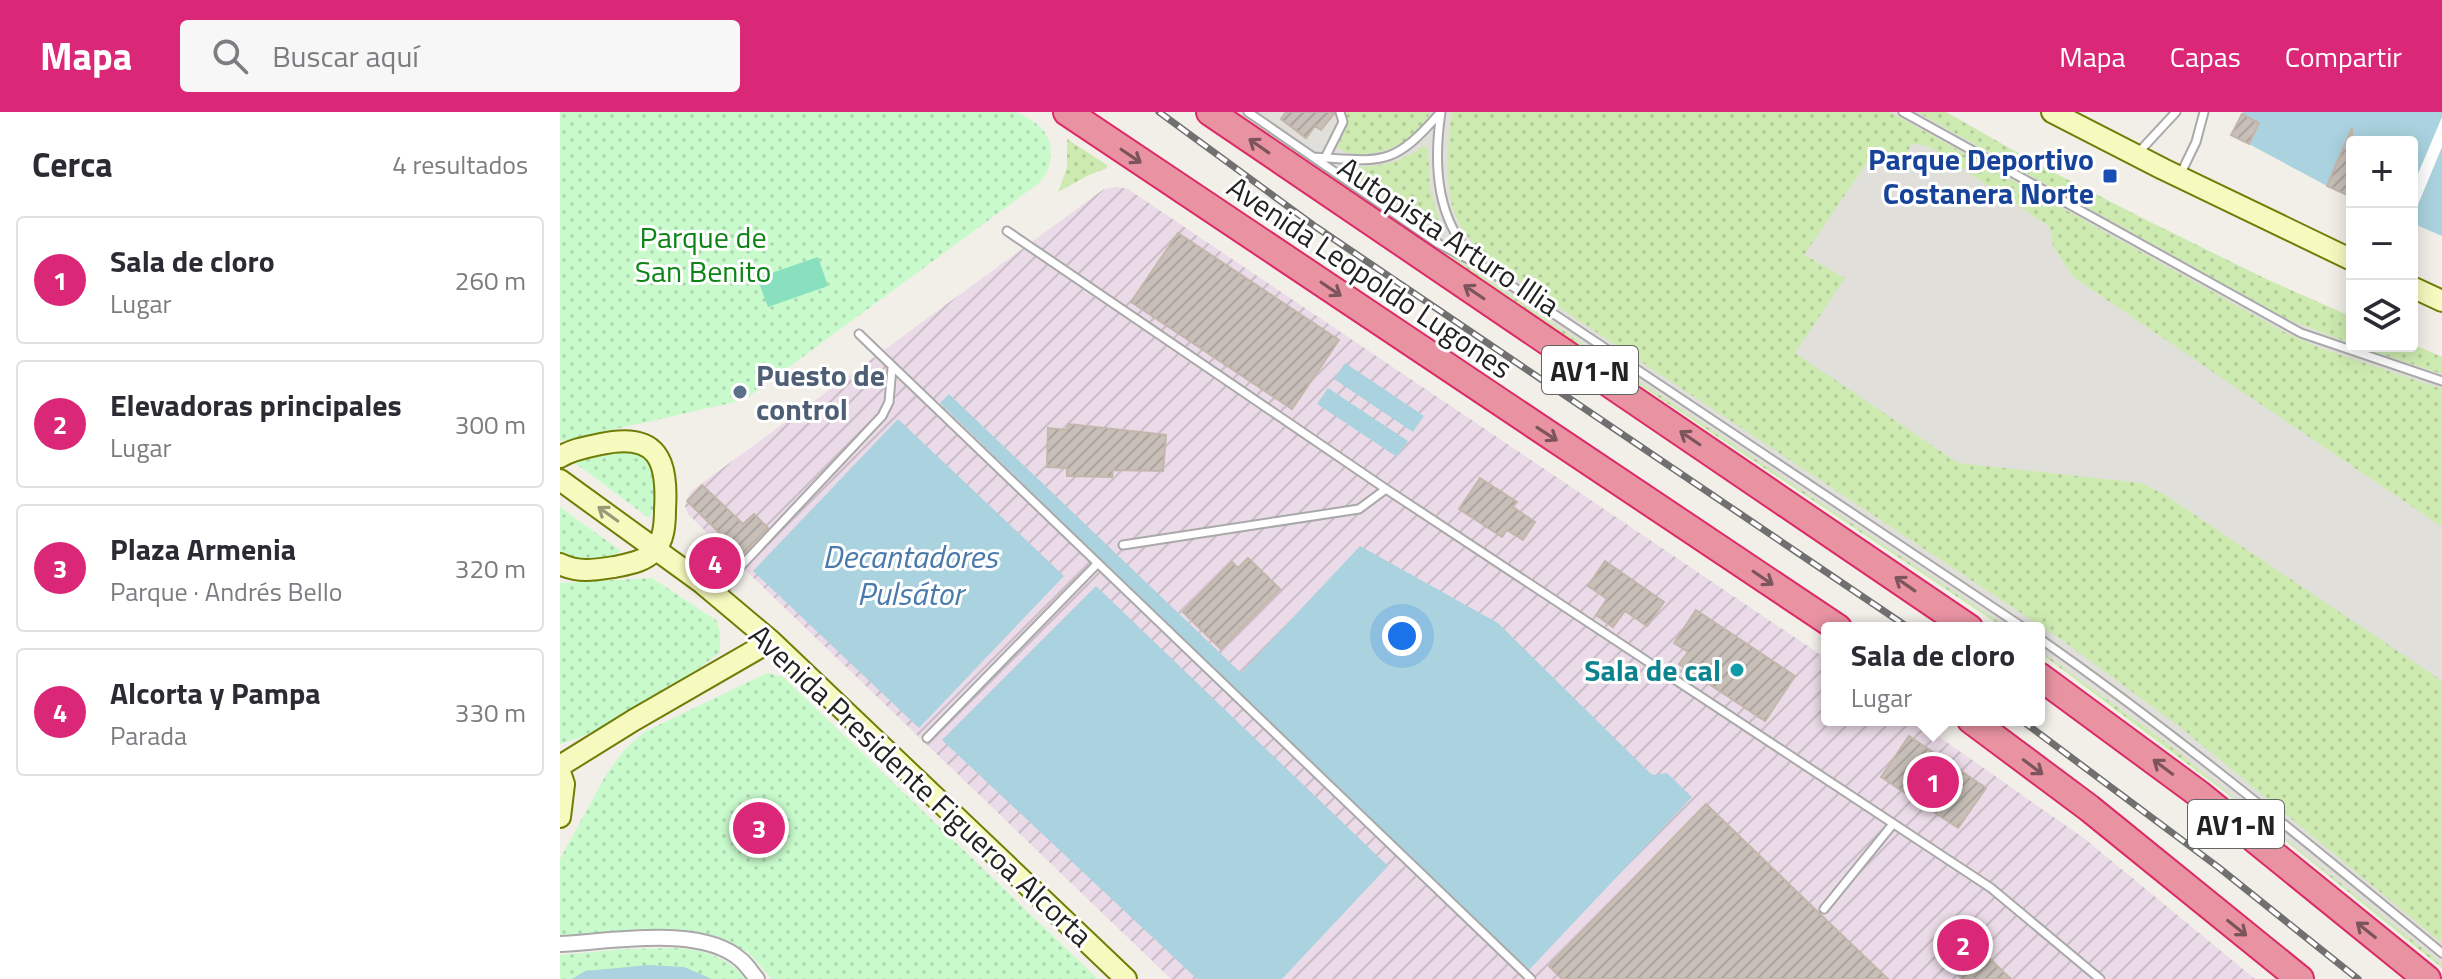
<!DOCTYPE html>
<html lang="es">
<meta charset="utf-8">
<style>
:root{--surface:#fff;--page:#f7f7f7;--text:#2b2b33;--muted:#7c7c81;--line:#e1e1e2;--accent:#db2777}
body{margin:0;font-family:"Titillium Web",sans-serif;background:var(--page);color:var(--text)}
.controls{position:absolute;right:24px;top:24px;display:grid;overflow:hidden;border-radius:8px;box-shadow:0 4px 20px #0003}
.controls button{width:72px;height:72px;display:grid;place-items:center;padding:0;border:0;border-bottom:2px solid var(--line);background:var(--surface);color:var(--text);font:40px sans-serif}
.you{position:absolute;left:842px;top:524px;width:28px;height:28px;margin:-20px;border:6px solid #fff;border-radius:50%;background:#1a73e8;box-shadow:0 0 0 12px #1a73e833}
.badge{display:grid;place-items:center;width:52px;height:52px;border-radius:50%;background:var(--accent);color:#fff;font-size:26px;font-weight:700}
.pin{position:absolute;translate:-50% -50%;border:4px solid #fff;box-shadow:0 2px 8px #0006}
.popup{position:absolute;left:1261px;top:510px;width:224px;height:104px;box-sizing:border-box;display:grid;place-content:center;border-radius:8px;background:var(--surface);filter:drop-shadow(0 2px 6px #0005);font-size:26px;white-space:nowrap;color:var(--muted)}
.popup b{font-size:30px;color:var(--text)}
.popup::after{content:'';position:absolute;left:50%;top:100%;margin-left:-16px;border:16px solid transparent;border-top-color:var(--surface)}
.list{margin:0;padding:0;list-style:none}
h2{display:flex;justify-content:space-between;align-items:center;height:104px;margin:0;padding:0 32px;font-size:34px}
h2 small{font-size:26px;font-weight:400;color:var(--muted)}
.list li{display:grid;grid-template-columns:52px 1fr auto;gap:24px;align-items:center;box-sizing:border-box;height:128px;margin:0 16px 16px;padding:0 16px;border:2px solid var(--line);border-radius:8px}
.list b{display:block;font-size:30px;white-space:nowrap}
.list p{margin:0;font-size:26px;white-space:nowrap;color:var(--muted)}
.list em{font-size:26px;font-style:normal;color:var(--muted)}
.icon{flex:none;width:44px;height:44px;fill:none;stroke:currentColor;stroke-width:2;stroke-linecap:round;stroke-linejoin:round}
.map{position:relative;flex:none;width:1882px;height:867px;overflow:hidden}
header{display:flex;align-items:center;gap:48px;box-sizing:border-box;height:112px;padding:0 40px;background:var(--accent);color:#fff}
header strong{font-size:38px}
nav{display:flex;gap:44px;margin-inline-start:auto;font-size:28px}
.search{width:560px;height:72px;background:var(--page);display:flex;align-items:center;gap:20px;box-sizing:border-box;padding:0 28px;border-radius:8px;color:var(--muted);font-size:30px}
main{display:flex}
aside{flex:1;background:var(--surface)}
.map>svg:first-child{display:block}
.industrial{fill:url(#industrial-furrows)}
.airport{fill:#e1dfda}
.grass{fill:url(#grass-dots)}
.park{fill:url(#park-dots)}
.pitch{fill:#88e0be}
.water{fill:#aad3df}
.pier{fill:#fff}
.building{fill:url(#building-hatch);stroke:#c4b6ab;stroke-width:2}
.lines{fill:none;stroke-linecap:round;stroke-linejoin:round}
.lane-casing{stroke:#a9a9a9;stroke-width:11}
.street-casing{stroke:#a9a9a9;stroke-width:18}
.secondary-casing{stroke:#707d05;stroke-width:24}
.highway-casing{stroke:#dc2a67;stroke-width:30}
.lane{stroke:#fff;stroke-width:7}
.street{stroke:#fff;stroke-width:14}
.secondary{stroke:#f7fabf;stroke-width:20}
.highway{stroke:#e892a2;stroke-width:26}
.rail-casing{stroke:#707070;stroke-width:7}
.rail{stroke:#fff;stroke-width:4;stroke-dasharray:12;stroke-linecap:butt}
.oneway{stroke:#7b545c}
.oneway2{stroke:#979978}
.transit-dot{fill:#1a4fb4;stroke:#fff;stroke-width:3}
.service-dot{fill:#5c6f8a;stroke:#fff;stroke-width:3}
.culture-dot{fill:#0f9aa8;stroke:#fff;stroke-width:3}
.labels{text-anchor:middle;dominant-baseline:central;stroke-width:6;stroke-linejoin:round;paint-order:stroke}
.shield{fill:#fff;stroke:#646464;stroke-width:2}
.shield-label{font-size:28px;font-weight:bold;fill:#222}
.transit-label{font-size:30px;font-weight:bold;fill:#164399;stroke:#fff;text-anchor:end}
.street-label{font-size:30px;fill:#222;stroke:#fff}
.park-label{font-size:30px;fill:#0c8416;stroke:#fff}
.service-label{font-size:30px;font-weight:bold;fill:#4e5e75;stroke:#fff;text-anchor:start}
.culture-label{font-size:30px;font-weight:bold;fill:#0d838f;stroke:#fff;text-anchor:end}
.water-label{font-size:32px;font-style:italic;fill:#4a7aab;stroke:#fff}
</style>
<header>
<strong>Mapa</strong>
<div class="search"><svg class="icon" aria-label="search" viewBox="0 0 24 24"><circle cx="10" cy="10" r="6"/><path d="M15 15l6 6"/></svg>Buscar aquí</div>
<nav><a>Mapa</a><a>Capas</a><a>Compartir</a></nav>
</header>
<main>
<aside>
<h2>Cerca<small>4 resultados</small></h2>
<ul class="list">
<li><span class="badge">1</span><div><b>Sala de cloro</b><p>Lugar</p></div><em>260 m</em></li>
<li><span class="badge">2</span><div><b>Elevadoras principales</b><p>Lugar</p></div><em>300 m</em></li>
<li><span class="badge">3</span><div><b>Plaza Armenia</b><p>Parque · Andrés Bello</p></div><em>320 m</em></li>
<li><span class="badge">4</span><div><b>Alcorta y Pampa</b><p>Parada</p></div><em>330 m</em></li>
</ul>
</aside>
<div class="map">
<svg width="1882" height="867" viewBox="0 0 1882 867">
<defs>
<pattern id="industrial-furrows" width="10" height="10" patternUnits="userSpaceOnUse" patternTransform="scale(2)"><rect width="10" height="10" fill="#ebdbe8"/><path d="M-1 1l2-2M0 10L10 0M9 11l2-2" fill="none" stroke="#c9bcc7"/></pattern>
<pattern id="grass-dots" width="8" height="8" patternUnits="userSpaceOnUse" patternTransform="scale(2)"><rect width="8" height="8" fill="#cdebb0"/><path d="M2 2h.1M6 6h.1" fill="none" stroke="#b0c997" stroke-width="1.8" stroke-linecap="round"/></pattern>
<pattern id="park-dots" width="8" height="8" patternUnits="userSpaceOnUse" patternTransform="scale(2)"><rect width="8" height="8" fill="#c8facc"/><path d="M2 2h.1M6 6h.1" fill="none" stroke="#acd6af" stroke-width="1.8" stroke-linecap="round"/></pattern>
<pattern id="building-hatch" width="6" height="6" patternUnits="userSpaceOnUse" patternTransform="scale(2)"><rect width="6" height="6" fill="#c7bfb8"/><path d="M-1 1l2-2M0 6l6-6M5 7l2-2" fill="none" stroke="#aba49e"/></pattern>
</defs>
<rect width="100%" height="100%" fill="#f2efe9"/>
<path class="industrial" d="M556 75 568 77 1267 547V608H1355L1525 727 1695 867H611L181 454 128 402 125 394 130 380 544 77Z"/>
<path class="airport" d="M675 0H1386L1479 53 1586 108 1708 168 1792 205V234H1852V232L1882 245V856L1599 627 1479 540V516H1444L673 1Z"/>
<path class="grass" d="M676 0 1448 516H1444L673 1Z
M785 0H871C866 7 862 15 856 21 840 38 796 51 777 35L786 17Z
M1330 0 1726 221 1760 236 1882 277V415L1513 165 1493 134 1490 115 1370 35 1352 31 1340 55 1317 36 1244 143 1285 166 1235 241 1398 351 1581 371 1607 384 1882 569V831L1624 618 1502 528 938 155C923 142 905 125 897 107 883 76 887 33 892 0Z
M1357 0H1386L1479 53 1586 108 1708 168 1792 205V232L1727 207Z
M507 27 547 53V56L529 63 498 80 507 56Z
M864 33 868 38 870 77 882 117 876 119 779 55 780 53C809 58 842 52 864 33Z
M1852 232 1882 245V262L1797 234H1852Z
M1479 538 1605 630 1862 836 1882 853V856L1686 696 1479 540Z"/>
<path class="park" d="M0 0H457C465 5 474 9 480 15 496 30 493 56 479 71L184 288 3 329 0 328Z
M73 338C78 341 85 345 88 350 97 363 98 393 89 406L15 351 40 340Z
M0 395 61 439C40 450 20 456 0 440Z
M92 466 157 509 160 520V540C135 561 108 576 80 592 54 608 29 624 0 632V471Z
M207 561 223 565 538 867H212L188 840 139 820 80 817 0 827V747L46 663 64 638 84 620Z
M112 836C142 837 167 844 186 867H0V843L63 837Z"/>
<path class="pitch" d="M258 145 268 174 208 195 197 166Z"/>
<path class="water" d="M1683 0H1882V124L1852 111V76L1857 65 1852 63V30H1792L1784 34 1767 74 1689 32 1699 11 1682 2Z
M785 251 864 304 853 320 774 267Z
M768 276 848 329 837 345 757 292Z
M389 282 681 561 800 434 938 511 1089 660 1093 663 1107 661 1132 685 969 858 670 573 380 291Z
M338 307 504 464 359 616 193 459Z
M536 474 828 754 722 867H637L382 628Z
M89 853 124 855 152 867H12L25 859Z"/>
<path class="pier" d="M1882 5V35L1852 107V76Z"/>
<path class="building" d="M726 0H774V2L761 18 755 14 746 26 721 7Z
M1682 2 1699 11 1689 32 1671 23Z
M1792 16V85L1767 74Z
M618 121 779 228 732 297 571 190Z
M508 312 606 323 603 359 553 358 552 365 507 364V356L487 355 488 316 507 318Z
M920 366 957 390 953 395 975 410 963 428 947 418 942 425 899 397Z
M142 373 183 412 194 402 208 416 182 443 127 389Z
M688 446 720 477 661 537 623 500 672 450 678 456Z
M1045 449 1104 490 1087 514 1065 499 1053 515 1036 503 1047 487 1028 474Z
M1136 498 1235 564 1205 609 1119 552 1128 540 1114 531Z
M1349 624 1426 676 1398 716 1321 665Z
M1146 692 1259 801 1328 867H1002L989 854Z
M1403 821 1451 867H1402L1380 845Z"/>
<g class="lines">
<g class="lane-casing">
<path id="lane" d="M688 0 879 132 922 154 1464 516
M881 0C873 54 876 111 918 150
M1343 0 1741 221 1882 269
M1577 42 1616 0
M753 45C821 49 832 56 879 2
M765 46 783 10 780 0
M1620 63 1636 30 1644 0
M447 119 826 377 1431 776 1540 867
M299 222 971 867
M563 433 799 397 826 377
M161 482 181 454 322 304 329 290 332 256
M1479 526C1619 624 1750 733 1882 841
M367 626 537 452
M1264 797 1333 712"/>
</g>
<g class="street-casing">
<path id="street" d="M0 832C49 830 142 812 181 848 187 853 192 861 197 867"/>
</g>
<g class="secondary-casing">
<path id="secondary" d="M1492 0 1603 57 1792 148
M1852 175 1882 189
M0 345C13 337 27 335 41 332 98 320 108 348 105 398 105 412 104 429 94 439 84 450 68 452 54 455 35 458 18 461 0 452
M0 368 142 471 211 529 566 867
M0 654 74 608 211 529
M0 660 4 672 0 705"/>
</g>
<g class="highway-casing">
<path id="highway" d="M507 0 1278 516
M650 0 1409 516
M1479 564 1639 682 1867 867
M1411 608 1529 696 1740 867"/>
</g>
<use href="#lane" class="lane"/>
<use href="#street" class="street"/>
<use href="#secondary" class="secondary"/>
<use href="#highway" class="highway"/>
<g class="rail-casing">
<path id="rail" d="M599 0 756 115 1349 516
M1461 608 1658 755 1798 867"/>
</g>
<use href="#rail" class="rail"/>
</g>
<defs><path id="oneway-shaft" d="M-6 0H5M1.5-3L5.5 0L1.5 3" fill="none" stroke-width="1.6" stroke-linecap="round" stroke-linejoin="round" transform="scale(2)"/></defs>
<g class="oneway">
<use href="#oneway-shaft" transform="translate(699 34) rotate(-145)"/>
<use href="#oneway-shaft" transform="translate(571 44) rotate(34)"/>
<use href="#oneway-shaft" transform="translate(771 177) rotate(34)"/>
<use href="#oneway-shaft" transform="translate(914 180) rotate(-146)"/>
<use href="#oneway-shaft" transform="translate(987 322) rotate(33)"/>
<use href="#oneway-shaft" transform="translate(1130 326) rotate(-146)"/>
<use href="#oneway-shaft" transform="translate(1203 466) rotate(34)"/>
<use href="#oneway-shaft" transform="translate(1345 472) rotate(-145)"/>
<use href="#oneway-shaft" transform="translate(1473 655) rotate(37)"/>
<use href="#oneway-shaft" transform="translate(1603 655) rotate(-143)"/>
<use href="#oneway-shaft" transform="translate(1677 816) rotate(39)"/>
<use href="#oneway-shaft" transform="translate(1806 818) rotate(-141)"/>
</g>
<use class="oneway2" href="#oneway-shaft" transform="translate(48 402) rotate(-144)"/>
<rect class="transit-dot" x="1542" y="56" width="16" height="16" rx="4"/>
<circle class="service-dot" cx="180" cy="280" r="8"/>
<circle class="culture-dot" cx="1177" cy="558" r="8"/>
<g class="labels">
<g class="shield">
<rect x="982" y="234" width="96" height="48" rx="6"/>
<rect x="1628" y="688" width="96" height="48" rx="6"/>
</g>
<g class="shield-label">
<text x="1030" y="258">AV1-N</text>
<text x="1676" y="712">AV1-N</text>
</g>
<g class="transit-label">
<text x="1534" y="47">Parque Deportivo<tspan x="1534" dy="34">Costanera Norte</tspan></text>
</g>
<g class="street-label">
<text transform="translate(889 124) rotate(34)">Autopista Arturo Illia</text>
<text transform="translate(810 165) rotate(34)">Avenida Leopoldo Lugones</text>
<text transform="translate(361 673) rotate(43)">Avenida Presidente Figueroa Alcorta</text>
</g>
<g class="park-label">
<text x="143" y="125">Parque de<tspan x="143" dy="34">San Benito</tspan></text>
</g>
<g class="service-label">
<text x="196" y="263">Puesto de<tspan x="196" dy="34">control</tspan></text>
</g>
<g class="culture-label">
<text x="1161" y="558">Sala de cal</text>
</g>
<g class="water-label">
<text x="350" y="444">Decantadores<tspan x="350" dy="37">Pulsátor</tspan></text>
</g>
</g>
</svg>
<div class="controls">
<button>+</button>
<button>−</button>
<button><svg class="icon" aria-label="layers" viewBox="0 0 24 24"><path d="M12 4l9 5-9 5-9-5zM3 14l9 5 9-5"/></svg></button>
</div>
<div class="you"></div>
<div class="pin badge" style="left:1373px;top:670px">1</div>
<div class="popup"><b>Sala de cloro</b>Lugar</div>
<div class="pin badge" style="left:1403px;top:833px">2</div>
<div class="pin badge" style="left:199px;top:716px">3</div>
<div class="pin badge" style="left:155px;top:451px">4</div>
</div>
</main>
